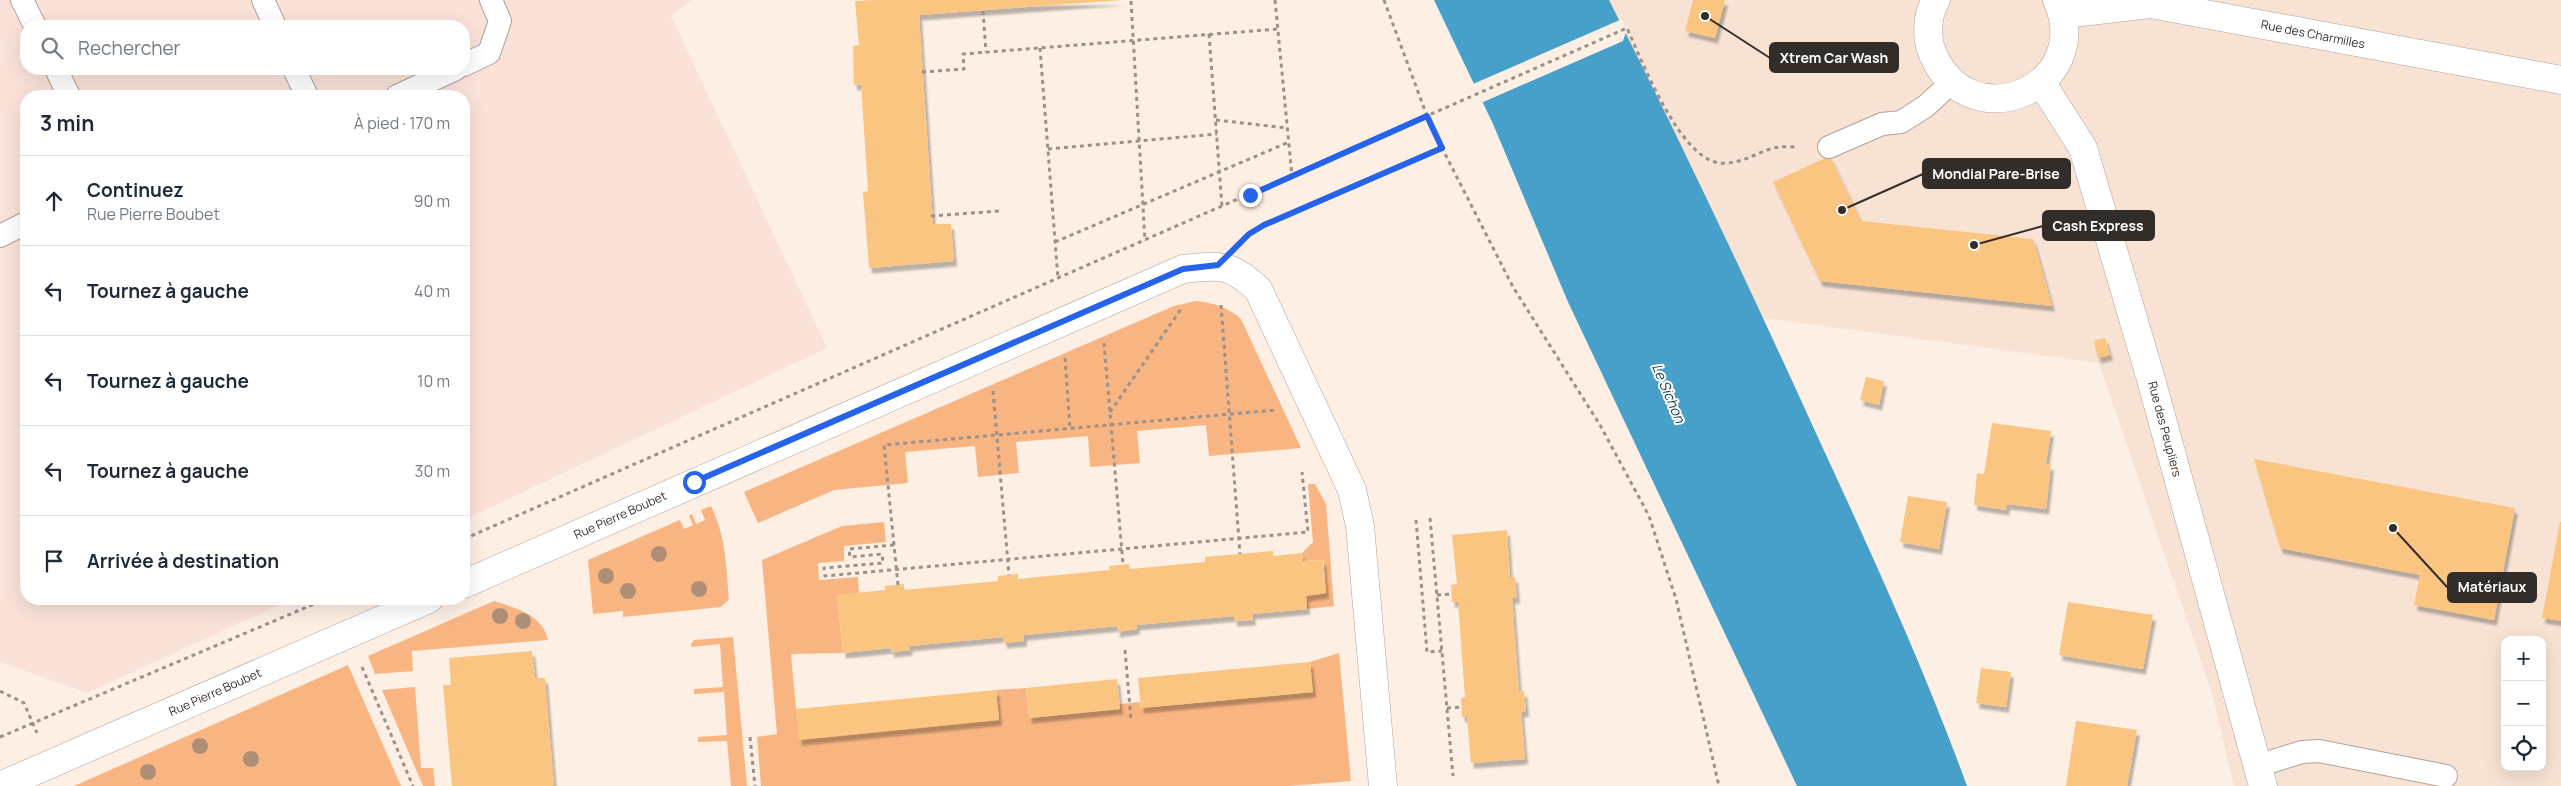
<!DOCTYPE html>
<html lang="fr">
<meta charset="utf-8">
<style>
:root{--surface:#fff;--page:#f6f6f7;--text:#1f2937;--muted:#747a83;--line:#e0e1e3}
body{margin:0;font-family:Manrope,sans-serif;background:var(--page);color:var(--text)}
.controls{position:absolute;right:15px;bottom:15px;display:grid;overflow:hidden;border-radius:10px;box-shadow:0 5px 20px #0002}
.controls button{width:45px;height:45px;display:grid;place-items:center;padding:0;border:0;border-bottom:1px solid var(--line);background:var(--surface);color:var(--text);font:25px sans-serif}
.stop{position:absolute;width:15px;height:15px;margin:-11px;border:4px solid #2563eb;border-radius:50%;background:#fff}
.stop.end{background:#2563eb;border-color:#fff;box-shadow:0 1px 5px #0008}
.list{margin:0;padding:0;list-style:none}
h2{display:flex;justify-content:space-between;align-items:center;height:65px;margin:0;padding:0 20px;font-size:21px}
h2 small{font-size:16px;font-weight:400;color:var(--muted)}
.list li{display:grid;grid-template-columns:32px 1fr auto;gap:15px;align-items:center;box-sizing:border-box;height:90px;padding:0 20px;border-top:1px solid var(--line)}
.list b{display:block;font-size:19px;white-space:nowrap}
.list p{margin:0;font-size:16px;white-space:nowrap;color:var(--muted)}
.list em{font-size:16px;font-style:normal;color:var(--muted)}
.icon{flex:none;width:28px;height:28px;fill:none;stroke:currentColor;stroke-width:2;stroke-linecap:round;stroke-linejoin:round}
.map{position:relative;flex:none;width:2561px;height:786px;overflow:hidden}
.search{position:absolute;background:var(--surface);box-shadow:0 5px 20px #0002;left:20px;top:20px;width:450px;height:55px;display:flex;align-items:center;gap:12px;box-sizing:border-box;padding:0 18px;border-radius:20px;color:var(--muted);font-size:19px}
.panel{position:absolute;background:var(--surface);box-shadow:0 5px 20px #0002;left:20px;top:90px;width:450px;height:515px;border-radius:20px}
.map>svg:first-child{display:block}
.built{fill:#f7e2d3;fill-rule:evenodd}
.industrial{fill:#fae2d9;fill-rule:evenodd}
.green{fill:#f8b581}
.water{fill:#46a0c9}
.pier{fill:#fdefe4}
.building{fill:#fac581;filter:url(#shadow)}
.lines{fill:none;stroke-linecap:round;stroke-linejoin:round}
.lane-casing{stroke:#b0a298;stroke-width:24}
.street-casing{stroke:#b0a298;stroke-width:29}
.path{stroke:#9b918a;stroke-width:3;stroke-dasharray:4 4;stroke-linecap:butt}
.lane{stroke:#fff;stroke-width:22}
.street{stroke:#fff;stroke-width:28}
.tree{fill:#ae8f75}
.route{stroke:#2563eb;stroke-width:6}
.labels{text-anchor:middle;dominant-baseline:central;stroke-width:4;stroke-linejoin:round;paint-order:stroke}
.street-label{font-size:12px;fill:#332d29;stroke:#fff}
.water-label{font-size:14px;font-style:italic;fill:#183f51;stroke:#fff}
.leader{fill:none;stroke:#332d29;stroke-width:2}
.callout-dot{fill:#332d29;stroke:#fff;stroke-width:2}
.callout{fill:#332d29;stroke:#332d29;stroke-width:2}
.callout-label{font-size:14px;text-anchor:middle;font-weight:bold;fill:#fff}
</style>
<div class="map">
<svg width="2561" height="786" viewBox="0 0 2561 786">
<defs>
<filter id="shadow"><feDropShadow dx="3" dy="5.5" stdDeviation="1" flood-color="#0004"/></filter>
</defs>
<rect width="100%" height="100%" fill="#fdefe4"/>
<path class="built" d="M1609 0H2561V786H2234L2212 693 2099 363 1763 318ZM2505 640H2542V767H2505Z"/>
<path class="industrial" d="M0 0H692L671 16 827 348 464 520V96H26V599H292L87 693 0 662ZM26 26H464V69H26Z"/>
<path class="green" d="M1196 301C1214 303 1227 307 1241 319L1301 448 1209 456 1206 425 1137 431 1140 463 1090 467 1088 436 1016 442 1019 473 978 477 975 446 905 452 908 483 834 490 758 523 744 492 1174 306Z
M1308 484H1315L1326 504 1334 606 1307 609 1306 596 1326 593 1324 560 1303 561 1302 553 1313 542Z
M711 506C726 537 726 565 729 599L721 607 623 617V611L593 614 588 560 680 520 684 529 693 525 689 516 692 514 696 524 705 520 701 510Z
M884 522 886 542 844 546V561L818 563 819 580 858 577 859 593 837 595 843 653 791 654 796 709 999 720 996 690 1026 688 1029 718 1119 709V704L1140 702 1141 708 1312 692 1310 662 1339 653 1351 781 1289 786H761L757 737 777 734 762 560 842 526Z
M494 601C516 608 543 615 548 640L412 651 413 671 375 674 368 656Z
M733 637 747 786H731L727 741 698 742V737L727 735 724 692 694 694V689L723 687 720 644 691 647V644L694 640Z
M348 665 401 786H74Z
M415 687 421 768H433L435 786H423L382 690Z"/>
<path class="water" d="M1434 0H1609C1681 142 1749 286 1815 431 1869 548 1923 665 1967 786H1797L1568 302 1493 124Z"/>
<path class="pier" d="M1622 19 1627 29 1623 41 1481 103 1473 84Z"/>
<path class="building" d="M876 0H1122L919 15 933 224H951L954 261 869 268 863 192 868 191 861 84 854 85 853 46 859 45 855 1Z
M1693 0H1725L1715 38 1685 31Z
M1830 156 1861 221 2033 239 2052 306 1820 281 1773 182Z
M2105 338 2110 355 2098 358 2094 341Z
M1866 377 1884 381 1879 405 1860 400Z
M1992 423 2051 431 2046 464 2051 465 2046 509 2007 504 2006 510 1974 505 1977 473 1984 474Z
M2254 459 2515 508 2494 620 2414 605 2420 575 2280 548Z
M1908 496 1947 502 1939 549 1900 542Z
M2560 522H2561V621L2542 618Z
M1507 530 1510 577H1515L1517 598H1512L1519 692 1524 691 1526 711 1521 712 1525 759 1471 763 1467 717H1462L1461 698 1465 697 1458 602H1452L1451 585 1457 584 1452 535Z
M1273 551V556L1302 553 1303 561 1323 560 1326 593 1306 596 1307 609 1252 614 1253 620 1234 621V616L1136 625 1137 629 1117 632V626L1024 635V641L1004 643 1003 637 909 646 910 650 891 652V648L843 653 837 595 885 590V586L904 584V590L998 581V576L1018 574V579L1110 570 1109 566 1129 564 1130 569 1205 562V557Z
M2068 602 2153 615 2143 669 2059 655Z
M532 651 535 678H545L554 786H452L443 685H451L449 658Z
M1310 662 1313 692 1141 708 1138 678Z
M1981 668 2011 672 2006 707 1976 703Z
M1117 679 1120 709 1029 718 1026 688Z
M996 690 999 720 799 740 796 709Z
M2076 721 2137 730 2127 786H2066Z"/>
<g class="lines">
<g class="lane-casing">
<path id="lane" d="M22 0 35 26
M263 0 275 26
M464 65 489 53 500 21 491 0
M56 69 69 96
M294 69 307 96
M397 96 456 69
M1829 147 1882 124 1901 122 1926 106 1952 82
M0 236 26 223
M2257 766 2302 752 2319 751 2446 776"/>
</g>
<g class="street-casing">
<path id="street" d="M1936 0C1927 14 1926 37 1932 52 1968 142 2096 88 2057 0
M2063 14 2151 4 2561 80
M2041 82 2083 148 2150 376 2263 786
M464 584 1183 269C1221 265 1228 263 1258 289L1352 490 1360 526 1383 786
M0 786 429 599"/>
</g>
<path class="path" d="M1275 0 1292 176
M1384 0 1427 116 1442 148
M1131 1 1145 241
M983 11 986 52
M1209 34 1222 207
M1040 48 1058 279
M922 72 964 69 963 54 1278 29
M1216 120 1287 128
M1048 149 1217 134
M931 216 999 211
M1245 238 1264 225 1442 148 1513 287 1600 425 1649 516 1676 599 1719 786
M1055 242 1289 142
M1221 305 1240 554
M1104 343 1123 564
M1065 358 1070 428
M993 391 1009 575
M1110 412 1181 309
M1430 518 1453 776
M1416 520 1427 652 1442 651
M464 539 1627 28C1642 61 1679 157 1719 163 1740 165 1755 153 1774 148 1781 146 1790 147 1797 147
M894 545 849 549 850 557 882 554 883 563 824 568 825 576 1308 532 1302 472
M898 585 884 445 1276 410
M1437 595 1452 594
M1125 650 1131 720
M362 667 413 786
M0 691 24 703 37 733
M1447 708 1461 707
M0 737 326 599
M750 737 755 786"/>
<use href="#lane" class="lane"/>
<use href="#street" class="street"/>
</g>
<g class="tree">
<circle cx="659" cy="554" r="8"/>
<circle cx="606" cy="576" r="8"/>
<circle cx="699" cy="589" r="8"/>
<circle cx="628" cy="591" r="8"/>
<circle cx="500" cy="616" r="8"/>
<circle cx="523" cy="621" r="8"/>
<circle cx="200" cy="746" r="8"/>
<circle cx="251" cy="759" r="8"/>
<circle cx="148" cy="772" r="8"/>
</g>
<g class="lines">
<path class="route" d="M694 482 1183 269 1218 265 1249 234 1264 225 1442 148 1427 116 1250 195"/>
</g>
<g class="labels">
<g class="street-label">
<text transform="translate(2313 34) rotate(11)">Rue des Charmilles</text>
<text transform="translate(2165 429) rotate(75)">Rue des Peupliers</text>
<text transform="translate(620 515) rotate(-24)">Rue Pierre Boubet</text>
<text transform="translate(215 692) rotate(-24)">Rue Pierre Boubet</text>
</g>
<g class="water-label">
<text transform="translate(1669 393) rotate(67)">Le Sichon</text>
</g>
</g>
<path class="leader" d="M1705 16L1770 58M1842 210L1923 174M1974 245L2043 226M2393 528L2448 588"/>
<g class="callout-dot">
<circle cx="1705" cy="16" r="5"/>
<circle cx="1842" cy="210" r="5"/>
<circle cx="1974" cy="245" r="5"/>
<circle cx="2393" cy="528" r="5"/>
</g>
<g class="callout">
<rect x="1770" y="43" width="128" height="29" rx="5"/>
<rect x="1923" y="159" width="147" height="29" rx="5"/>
<rect x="2043" y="211" width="111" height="29" rx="5"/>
<rect x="2448" y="573" width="88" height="29" rx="5"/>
</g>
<g class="callout-label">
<text x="1834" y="63">Xtrem Car Wash</text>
<text x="1996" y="179">Mondial Pare-Brise</text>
<text x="2098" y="231">Cash Express</text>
<text x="2492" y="592">Matériaux</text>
</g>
</svg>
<div class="controls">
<button>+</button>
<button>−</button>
<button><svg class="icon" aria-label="locate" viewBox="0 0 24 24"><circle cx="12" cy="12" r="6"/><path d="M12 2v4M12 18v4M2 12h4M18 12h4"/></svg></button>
</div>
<div class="stop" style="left:694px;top:482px"></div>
<div class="stop end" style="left:1250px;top:195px"></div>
<div class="search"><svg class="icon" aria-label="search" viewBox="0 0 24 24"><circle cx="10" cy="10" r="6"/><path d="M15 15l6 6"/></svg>Rechercher</div>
<section class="panel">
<h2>3 min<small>À pied · 170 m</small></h2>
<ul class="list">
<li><svg class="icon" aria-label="ahead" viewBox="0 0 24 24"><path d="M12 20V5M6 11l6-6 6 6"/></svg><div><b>Continuez</b><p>Rue Pierre Boubet</p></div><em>90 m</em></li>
<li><svg class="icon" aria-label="left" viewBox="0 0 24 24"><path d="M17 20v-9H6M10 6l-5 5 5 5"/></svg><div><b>Tournez à gauche</b></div><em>40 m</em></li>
<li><svg class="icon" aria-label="left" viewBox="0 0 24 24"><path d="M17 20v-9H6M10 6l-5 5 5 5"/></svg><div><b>Tournez à gauche</b></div><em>10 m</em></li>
<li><svg class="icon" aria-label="left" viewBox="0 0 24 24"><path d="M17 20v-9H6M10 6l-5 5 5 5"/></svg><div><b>Tournez à gauche</b></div><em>30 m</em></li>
<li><svg class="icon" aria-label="arrive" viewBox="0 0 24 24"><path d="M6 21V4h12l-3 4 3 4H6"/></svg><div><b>Arrivée à destination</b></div></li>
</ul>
</section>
</div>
